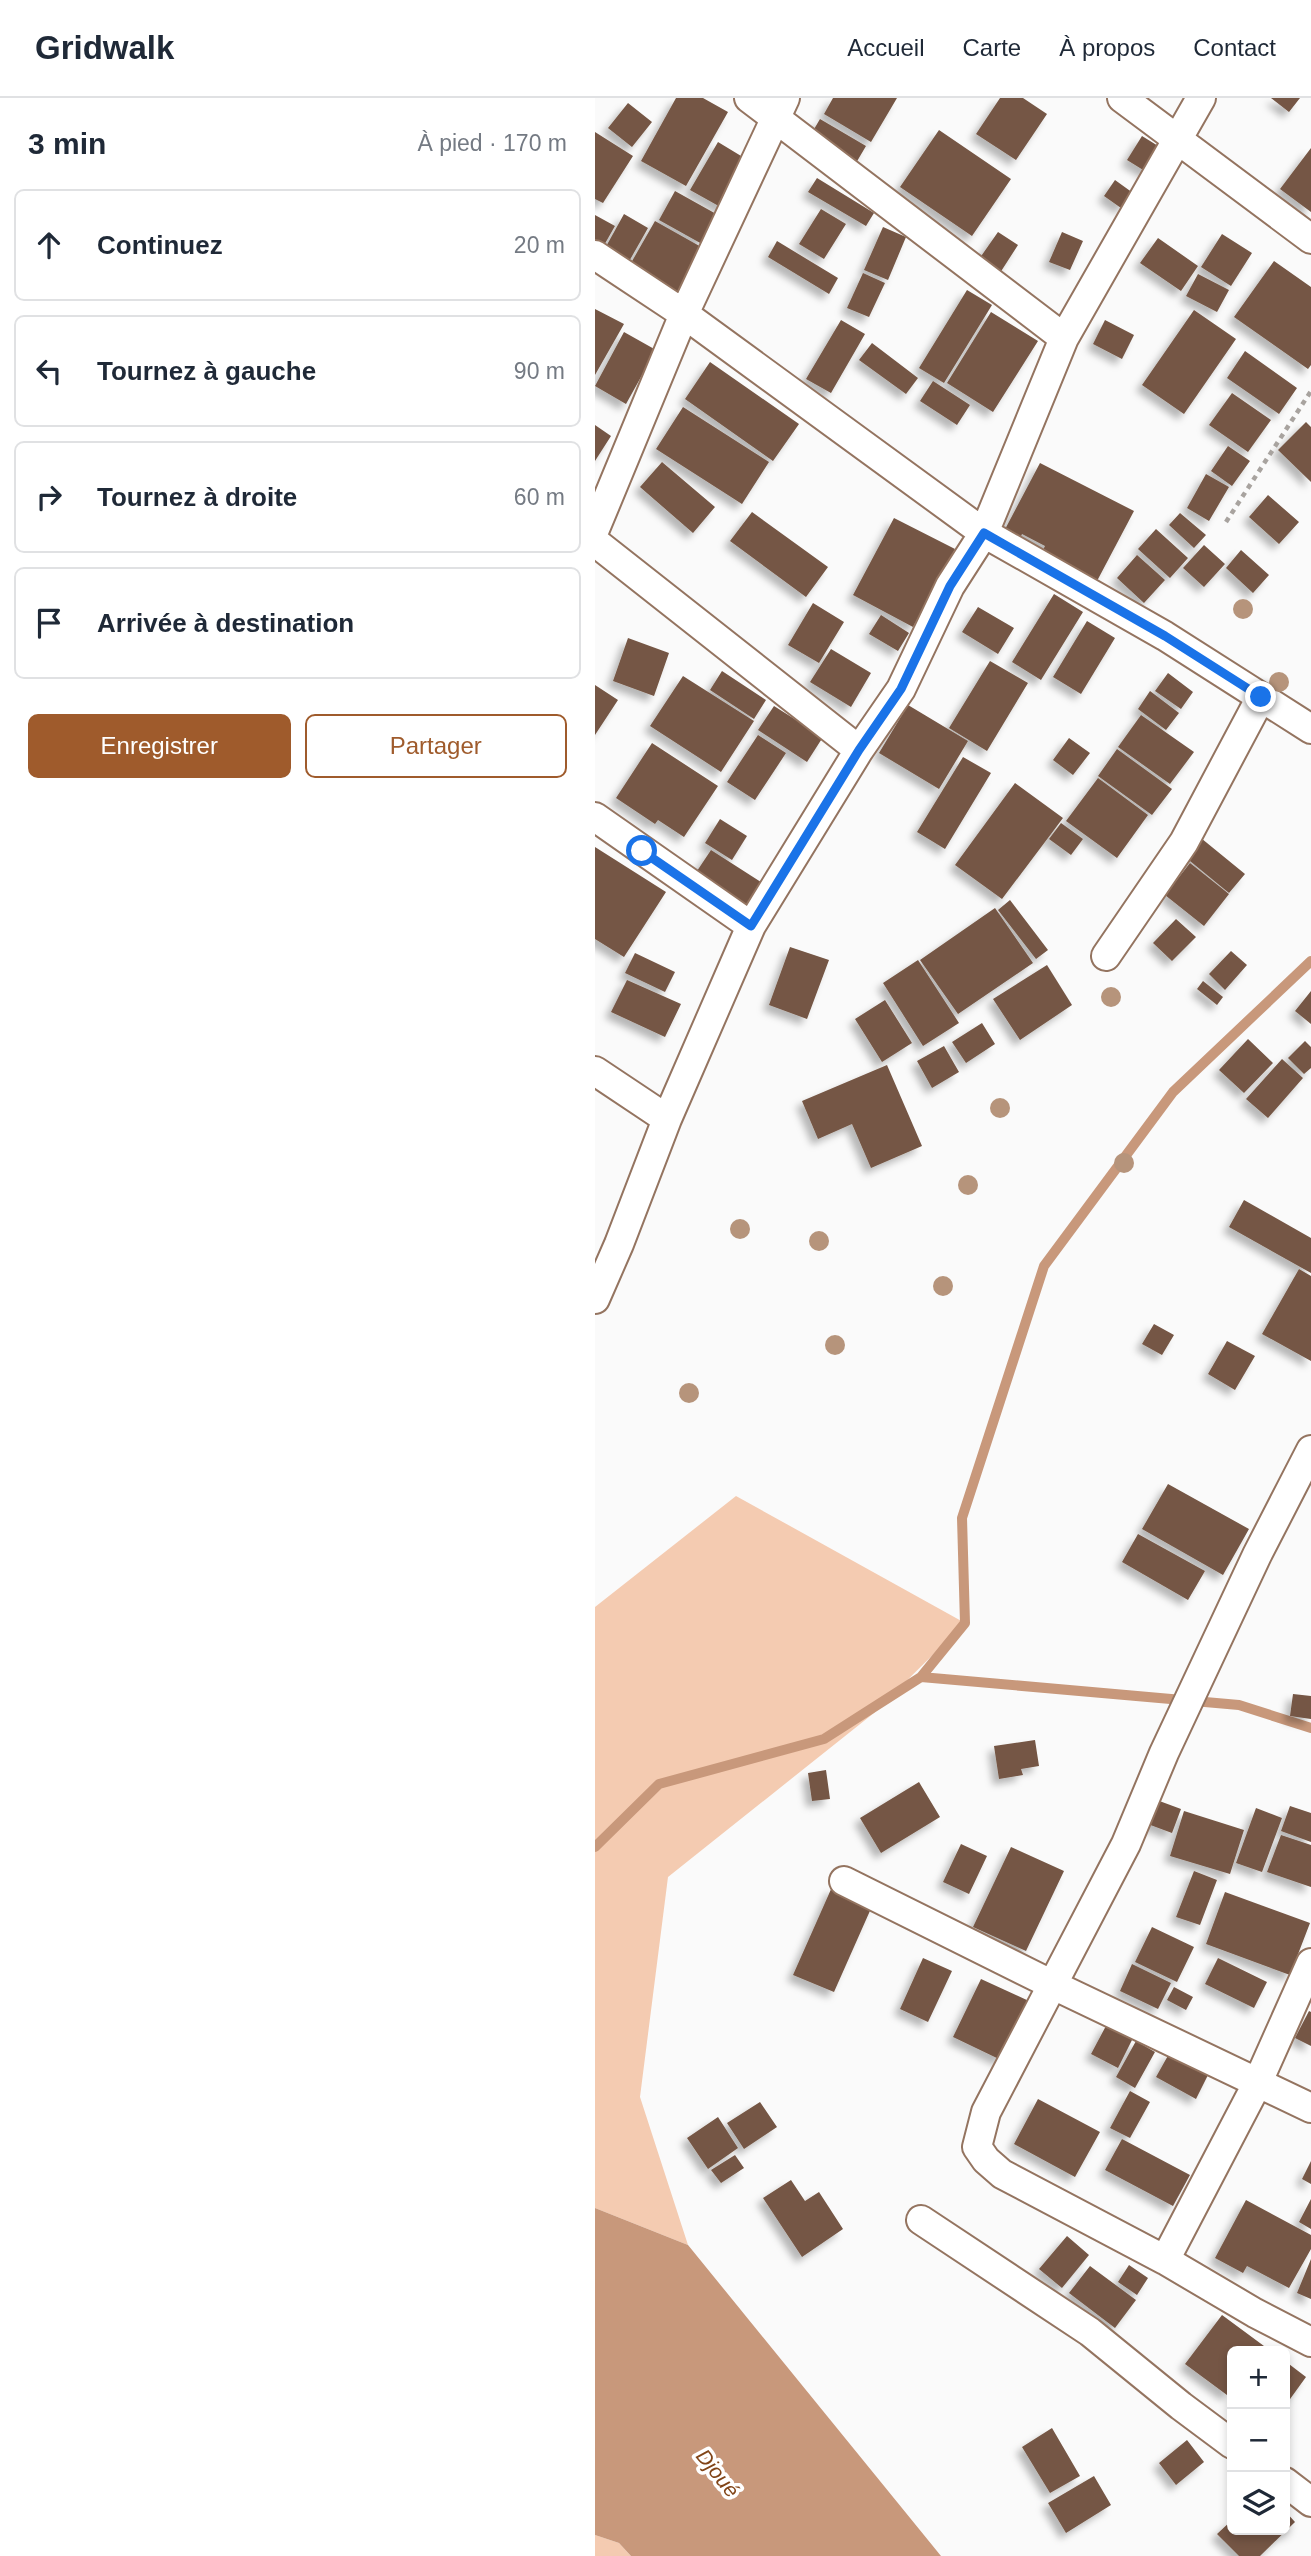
<!DOCTYPE html>
<html lang="fr">
<meta charset="utf-8">
<style>
:root{--surface:#fff;--page:#f6f6f7;--text:#1f2937;--muted:#747a83;--line:#e0e1e3;--accent:#9f5b2c}
body{margin:0;font-family:Helvetica,sans-serif;background:var(--page);color:var(--text)}
.controls{position:absolute;right:21px;bottom:21px;display:grid;overflow:hidden;border-radius:10px;box-shadow:0 4px 10px #0003}
.controls button{width:63px;height:63px;display:grid;place-items:center;padding:0;border:0;border-bottom:2px solid var(--line);background:var(--surface);color:var(--text);font:35px sans-serif}
.stop{position:absolute;width:21px;height:21px;margin:-16px;border:5px solid #1a73e8;border-radius:50%;background:#fff}
.stop.end{background:#1a73e8;border-color:#fff;box-shadow:0 2px 7px #0008}
.list{margin:0;padding:0;list-style:none}
h2{display:flex;justify-content:space-between;align-items:center;height:91px;margin:0;padding:0 28px;font-size:30px}
h2 small{font-size:23px;font-weight:400;color:var(--muted)}
.list li{display:grid;grid-template-columns:46px 1fr auto;gap:21px;align-items:center;box-sizing:border-box;height:112px;margin:0 14px 14px;padding:0 14px;border:2px solid var(--line);border-radius:10px}
.list b{display:block;font-size:26px;white-space:nowrap}
.list em{font-size:23px;font-style:normal;color:var(--muted)}
.actions{display:flex;gap:14px;padding:21px 28px}
.actions a{flex:1;padding:16px 0;border:2px solid var(--accent);border-radius:10px;text-align:center;font-size:24px;color:var(--accent)}
.actions .main{background:var(--accent);color:#fff}
.icon{flex:none;width:38px;height:38px;fill:none;stroke:currentColor;stroke-width:2;stroke-linecap:round;stroke-linejoin:round}
.map{position:relative;flex:none;width:716px;height:2458px;overflow:hidden}
header{display:flex;align-items:center;gap:42px;box-sizing:border-box;height:98px;padding:0 35px;background:var(--surface);border-bottom:2px solid var(--line)}
header strong{font-size:33px}
nav{display:flex;gap:38px;margin-inline-start:auto;font-size:24px}
main{display:flex}
aside{flex:1;background:var(--surface)}
.map>svg:first-child{display:block}
.green{fill:#f4cbb1}
.water{fill:#c8987b}
.lines{fill:none;stroke-linecap:round;stroke-linejoin:round}
.stream{stroke:#c8987b;stroke-width:10}
.building{fill:#755644;filter:url(#shadow)}
.street-casing{stroke:#947460;stroke-width:32}
.path{stroke:#a8a39f;stroke-width:4.5;stroke-dasharray:5 5;stroke-linecap:butt}
.street{stroke:#fff;stroke-width:28}
.tree{fill:#b6947b}
.route{stroke:#1a73e8;stroke-width:9}
.labels{text-anchor:middle;dominant-baseline:central;stroke-width:7;stroke-linejoin:round;paint-order:stroke}
.water-label{font-size:21px;font-style:italic;fill:#814417;stroke:#fff}
</style>
<header>
<strong>Gridwalk</strong>
<nav><a>Accueil</a><a>Carte</a><a>À propos</a><a>Contact</a></nav>
</header>
<main>
<aside>
<h2>3 min<small>À pied · 170 m</small></h2>
<ul class="list">
<li><svg class="icon" aria-label="ahead" viewBox="0 0 24 24"><path d="M12 20V5M6 11l6-6 6 6"/></svg><div><b>Continuez</b></div><em>20 m</em></li>
<li><svg class="icon" aria-label="left" viewBox="0 0 24 24"><path d="M17 20v-9H6M10 6l-5 5 5 5"/></svg><div><b>Tournez à gauche</b></div><em>90 m</em></li>
<li><svg class="icon" aria-label="right" viewBox="0 0 24 24"><path d="M7 20v-9h11M14 6l5 5-5 5"/></svg><div><b>Tournez à droite</b></div><em>60 m</em></li>
<li><svg class="icon" aria-label="arrive" viewBox="0 0 24 24"><path d="M6 21V4h12l-3 4 3 4H6"/></svg><div><b>Arrivée à destination</b></div></li>
</ul>
<div class="actions"><a class="main">Enregistrer</a><a>Partager</a></div>
</aside>
<div class="map">
<svg width="716" height="2458" viewBox="0 0 716 2458">
<defs>
<filter id="shadow"><feDropShadow dx="-6" dy="6" stdDeviation="3.5" flood-color="#0004"/></filter>
</defs>
<rect width="100%" height="100%" fill="#fafafa"/>
<path class="green" d="M141 1398 370 1525 279 1615 73 1779 45 1999 93 2147 0 2110V1509Z
M0 2437 24 2445 36 2458H0Z"/>
<path class="water" d="M0 2110 93 2147 346 2458H36L24 2445 0 2437Z"/>
<g class="lines">
<path class="stream" d="M326 1579 644 1607 716 1630
M0 1749 64 1686 229 1641 326 1579 370 1525 367 1420 449 1168 578 994 716 863"/>
</g>
<path class="building" d="M81 0H108L133 14 91 88 46 63Z
M238 0H302L276 44 229 16Z
M405 0H428L452 16 421 62 381 36Z
M676 0H705L694 14Z
M33 5 57 24 37 49 13 30Z
M225 21 271 48 261 65 215 38Z
M344 32 416 81 377 138 305 89Z
M0 34 38 58 8 105 0 101Z
M547 38 568 51 553 75 532 62Z
M123 44 156 64 129 111 95 92Z
M716 50V114L685 91Z
M222 80 279 115 271 128 213 94Z
M520 82 538 95 526 110 509 98Z
M80 93 123 117 107 146 64 122Z
M226 111 251 126 229 161 204 146Z
M29 116 53 130 32 167 8 154Z
M0 117 20 128 8 149 0 145Z
M60 123 108 150 80 199 32 172Z
M288 129 311 139 293 182 269 172Z
M403 134 423 147 403 178 382 164Z
M467 134 488 143 475 172 454 164Z
M627 136 657 155 636 188 606 169Z
M563 140 603 168 586 193 545 165Z
M182 143 243 180 234 196 173 159Z
M679 163 716 189V267L713 271 639 219Z
M268 175 290 185 274 219 252 210Z
M603 176 634 192 622 214 591 198Z
M372 192 397 207 349 285 324 270Z
M0 211 29 226 0 277Z
M599 212 641 241 589 316 547 287Z
M396 214 443 243 398 314 352 285Z
M246 222 270 236 236 295 211 281Z
M510 222 539 237 527 261 498 246Z
M29 234 61 252 31 306 0 288Z
M277 245 323 280 311 296 264 262Z
M650 253 702 290 684 316 632 280Z
M115 264 204 326 178 363 90 301Z
M338 283 375 307 362 327 325 303Z
M637 295 676 322 653 354 614 327Z
M88 309 174 364 147 406 61 351Z
M711 324 716 329V384L683 352Z
M0 327 16 338 0 363Z
M633 348 655 363 637 388 616 373Z
M67 364 120 409 98 435 45 389Z
M445 365 539 413 502 483 446 456 450 448 427 436 423 445 407 437Z
M611 376 634 389 614 423 592 410Z
M673 397 704 424 684 446 654 419Z
M157 414 233 469 211 499 135 443Z
M585 415 611 437 599 450 574 427Z
M299 420 360 451 318 529 258 497Z
M561 431 593 460 575 480 543 451Z
M609 447 630 466 609 489 588 470Z
M646 452 674 477 658 495 631 470Z
M542 457 570 482 549 505 522 480Z
M459 496 488 514 446 582 417 564Z
M218 505 249 524 224 565 193 547Z
M383 509 419 530 403 556 367 534Z
M286 517 314 535 303 553 274 536Z
M492 523 520 540 486 596 458 579Z
M33 540 74 555 59 598 18 583Z
M236 551 276 575 256 609 215 584Z
M395 563 433 585 392 653 354 630Z
M127 573 171 602 159 621 115 592Z
M573 575 598 594 586 611 560 593Z
M88 578 159 623 126 674 55 628Z
M0 587 23 602 0 637Z
M555 593 584 615 571 632 543 611Z
M313 607 373 643 344 691 284 655Z
M179 608 228 639 212 664 163 632Z
M546 617 599 654 575 686 523 649Z
M163 637 191 655 160 702 132 684Z
M474 640 495 655 478 677 458 662Z
M57 645 123 688 89 739 63 722 60 726 21 700Z
M522 651 577 691 557 717 503 678Z
M368 659 396 675 350 751 322 734Z
M503 680 553 717 522 760 471 723Z
M420 685 468 720 407 801 360 767Z
M125 721 152 738 137 762 110 745Z
M466 725 488 741 476 757 454 741Z
M601 736 650 776 634 795 595 763 571 792Z
M0 749 71 794 29 859 0 841Z
M116 752 169 786 152 814 98 779Z
M595 765 634 796 609 828 570 797Z
M415 802 453 852 441 861 403 812Z
M400 810 438 865 363 916 325 862Z
M581 821 601 839 577 863 558 845Z
M195 849 234 862 212 921 174 907Z
M636 853 652 867 630 892 614 876Z
M40 855 80 874 70 894 30 875Z
M323 862 364 925 328 948 288 885Z
M452 867 477 907 425 942 398 901Z
M32 882 86 906 70 939 16 914Z
M608 883 628 899 622 907 602 891Z
M716 893V926L700 913Z
M290 902 317 945 287 964 260 921Z
M387 925 400 946 371 965 357 944Z
M653 941 678 965 649 995 624 972Z
M710 943 716 949V970L709 976 693 960Z
M349 948 364 974 337 990 322 963Z
M687 961 708 980 673 1020 651 1001Z
M292 967 327 1048 276 1070 257 1026 223 1041 207 1003Z
M649 1102 716 1140V1175L634 1129Z
M704 1171 716 1178V1263L667 1236Z
M559 1226 579 1237 567 1257 547 1246Z
M632 1243 660 1258 640 1292 613 1276Z
M573 1386 654 1431 628 1477 547 1431Z
M543 1436 610 1473 593 1502 527 1464Z
M698 1596 716 1598V1621L695 1618Z
M440 1642 444 1668 426 1671 428 1677 404 1681 399 1648Z
M231 1672 235 1701 217 1703 213 1675Z
M324 1684 345 1719 286 1755 265 1720Z
M559 1701 586 1711 577 1735 550 1725Z
M695 1708 716 1715V1744L686 1733Z
M661 1710 687 1720 667 1774 641 1765Z
M589 1713 649 1732 635 1776 575 1758Z
M686 1737 716 1747V1789L672 1774Z
M366 1746 392 1758 374 1796 348 1784Z
M416 1749 469 1773 431 1853 378 1829Z
M599 1773 622 1782 605 1827 581 1819Z
M237 1789 278 1806 239 1894 198 1877Z
M630 1794 715 1825 695 1877 611 1846Z
M557 1829 599 1849 582 1884 540 1864Z
M328 1860 357 1873 333 1924 305 1911Z
M623 1860 672 1884 659 1910 610 1886Z
M537 1866 576 1885 563 1911 525 1893Z
M386 1881 434 1903 406 1962 358 1939Z
M579 1889 598 1899 591 1912 572 1902Z
M714 1913 716 1914V1948L700 1940Z
M512 1926 538 1940 523 1970 496 1956Z
M541 1943 560 1954 540 1990 521 1979Z
M575 1954 614 1975 601 2001 561 1979Z
M535 1993 555 2004 535 2040 515 2030Z
M443 2001 505 2034 480 2079 419 2046Z
M165 2004 182 2029 149 2051 132 2025Z
M123 2019 143 2050 113 2071 92 2040Z
M527 2041 595 2077 578 2108 510 2072Z
M140 2057 149 2070 126 2085 116 2072Z
M716 2063V2086L707 2081Z
M196 2082 210 2103 224 2094 248 2131 207 2159 168 2100Z
M716 2101V2131L704 2124Z
M651 2102 716 2137V2151L694 2190 652 2168 648 2175 620 2160Z
M472 2138 494 2157 467 2190 444 2171Z
M716 2161V2201L702 2195Z
M534 2167 553 2180 542 2197 523 2184Z
M495 2168 541 2202 520 2230 474 2195Z
M627 2217 669 2248 664 2253H637V2289L632 2297 590 2266Z
M690 2263 711 2279 690 2308Z
M457 2330 485 2378 455 2395 427 2349Z
M592 2342 609 2364 581 2387 564 2365Z
M499 2378 516 2407 471 2435 453 2405Z
M690 2413 700 2424 665 2458H644L622 2436 637 2422V2432H690Z"/>
<g class="lines">
<g class="street-casing">
<path id="street" d="M154 0 469 240
M527 0 716 141
M0 157 89 216 389 435 570 538 716 631
M0 431 89 216 190 0
M0 444 264 652
M0 719 156 828
M511 858 589 744 666 599
M0 973 72 1021
M0 1201 24 1146 72 1021 156 828 264 652 306 591 355 488 389 435 469 240 606 0
M716 1352 662 1457 569 1655 531 1746 391 2014 382 2049 391 2062 407 2076 570 2162 660 2215 716 2244
M249 1783 456 1886 716 2010
M326 2122 495 2234 586 2308 637 2346
M570 2162 662 1986 716 1865
M690 2384 716 2404"/>
</g>
<path class="path" d="M631 424 716 293"/>
<use href="#street" class="street"/>
</g>
<g class="tree">
<circle cx="648" cy="511" r="10"/>
<circle cx="684" cy="584" r="10"/>
<circle cx="516" cy="899" r="10"/>
<circle cx="405" cy="1010" r="10"/>
<circle cx="529" cy="1065" r="10"/>
<circle cx="373" cy="1087" r="10"/>
<circle cx="145" cy="1131" r="10"/>
<circle cx="224" cy="1143" r="10"/>
<circle cx="348" cy="1188" r="10"/>
<circle cx="240" cy="1247" r="10"/>
<circle cx="94" cy="1295" r="10"/>
</g>
<g class="lines">
<path class="route" d="M47 753 156 828 264 652 306 591 355 488 389 435 570 538 666 599"/>
</g>
<g class="labels">
<g class="water-label">
<text transform="translate(123 2375) rotate(51)">Djoué</text>
</g>
</g>
</svg>
<div class="controls">
<button>+</button>
<button>−</button>
<button><svg class="icon" aria-label="layers" viewBox="0 0 24 24"><path d="M12 4l9 5-9 5-9-5zM3 14l9 5 9-5"/></svg></button>
</div>
<div class="stop" style="left:47px;top:753px"></div>
<div class="stop end" style="left:666px;top:599px"></div>
</div>
</main>
